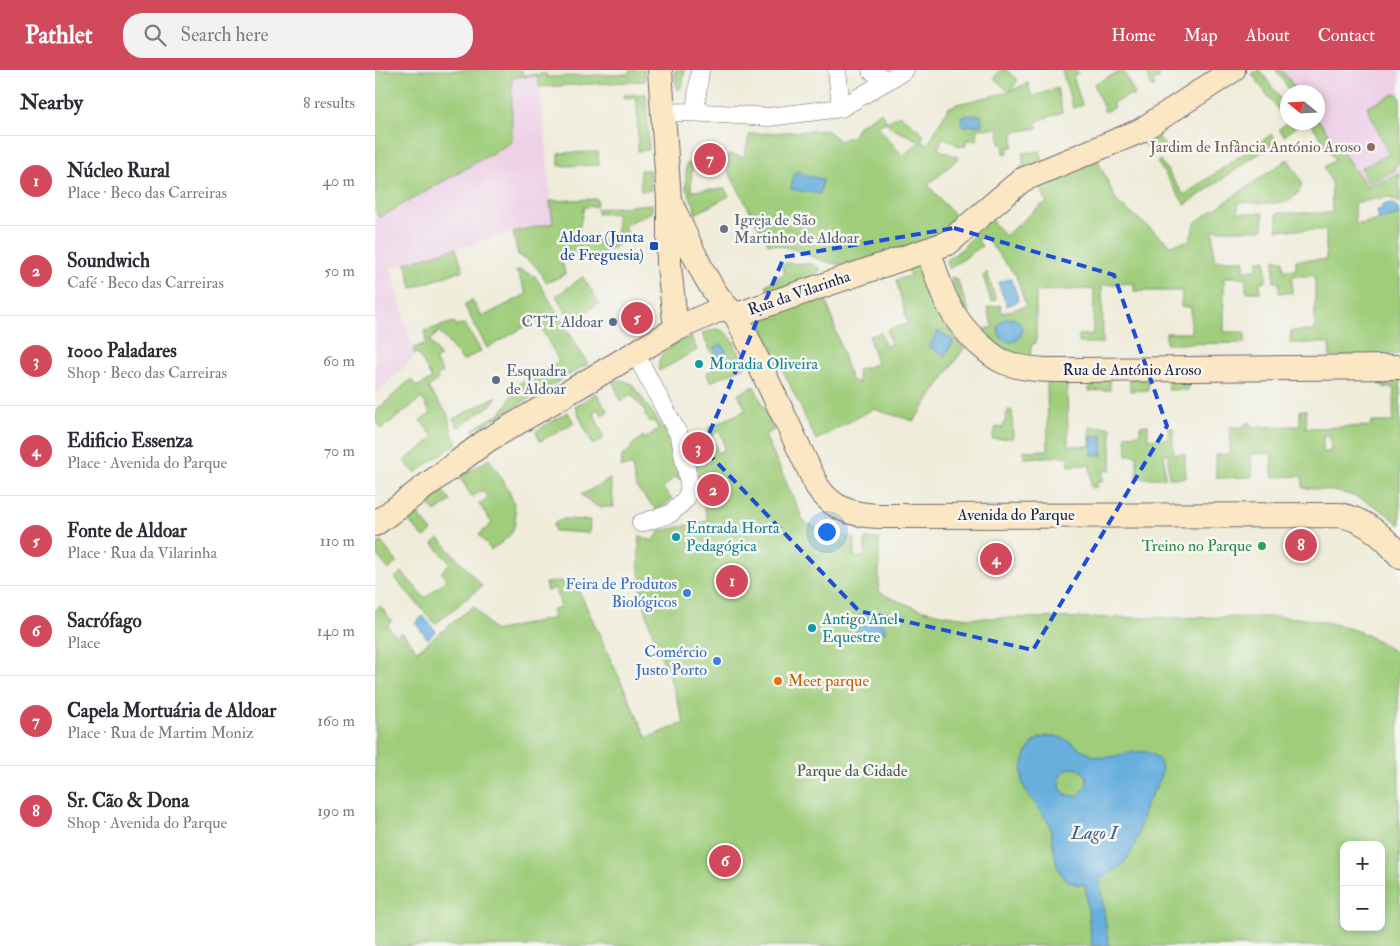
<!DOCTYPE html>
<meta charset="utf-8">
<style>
:root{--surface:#fff;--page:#f2f2f3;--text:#2b2b33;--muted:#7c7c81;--line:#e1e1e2;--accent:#d1495b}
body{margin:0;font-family:"IM FELL Double Pica",serif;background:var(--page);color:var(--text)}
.controls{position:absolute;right:15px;bottom:15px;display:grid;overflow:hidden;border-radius:10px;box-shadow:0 2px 8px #0003}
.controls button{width:45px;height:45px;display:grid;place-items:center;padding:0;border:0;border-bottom:1px solid var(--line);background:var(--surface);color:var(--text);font:25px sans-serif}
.compass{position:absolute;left:905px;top:15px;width:45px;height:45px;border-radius:50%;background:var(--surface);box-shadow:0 2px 8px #0003;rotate:288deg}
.you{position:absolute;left:451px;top:461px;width:18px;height:18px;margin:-12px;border:4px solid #fff;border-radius:50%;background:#1a73e8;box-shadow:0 0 0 8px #1a73e833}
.badge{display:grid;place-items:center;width:32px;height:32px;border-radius:50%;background:var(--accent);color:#fff;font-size:16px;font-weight:700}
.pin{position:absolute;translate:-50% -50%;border:2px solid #fff;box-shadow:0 1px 5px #0006}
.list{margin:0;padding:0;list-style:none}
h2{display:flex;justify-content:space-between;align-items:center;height:65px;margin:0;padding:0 20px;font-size:21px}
h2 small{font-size:16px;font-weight:400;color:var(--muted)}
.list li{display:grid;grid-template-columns:32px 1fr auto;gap:15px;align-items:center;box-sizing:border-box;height:90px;padding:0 20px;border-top:1px solid var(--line)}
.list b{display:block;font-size:19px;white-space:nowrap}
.list p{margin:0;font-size:16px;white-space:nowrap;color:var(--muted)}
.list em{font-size:16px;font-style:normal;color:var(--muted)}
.icon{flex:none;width:28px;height:28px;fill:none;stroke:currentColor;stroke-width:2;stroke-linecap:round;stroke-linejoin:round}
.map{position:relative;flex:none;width:1025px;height:876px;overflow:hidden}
header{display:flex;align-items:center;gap:30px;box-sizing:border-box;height:70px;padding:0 25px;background:var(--accent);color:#fff}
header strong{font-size:24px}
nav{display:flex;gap:28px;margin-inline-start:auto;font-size:18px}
.search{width:350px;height:45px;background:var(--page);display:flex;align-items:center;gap:12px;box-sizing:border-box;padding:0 18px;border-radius:20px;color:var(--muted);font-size:19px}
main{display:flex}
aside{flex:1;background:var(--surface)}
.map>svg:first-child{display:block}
.built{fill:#eed0e7}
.green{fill:#9fcd7a;stroke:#60785a;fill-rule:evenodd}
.water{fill:#67afde;stroke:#44688c;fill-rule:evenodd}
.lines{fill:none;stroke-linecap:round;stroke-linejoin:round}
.street-casing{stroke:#6a6973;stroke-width:19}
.secondary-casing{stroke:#6a6973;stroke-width:26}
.street{stroke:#fff;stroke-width:18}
.secondary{stroke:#fbe7c3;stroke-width:24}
.marked{fill:none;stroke:#1d4ed8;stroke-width:4;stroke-dasharray:10 6;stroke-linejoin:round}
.education-dot{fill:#8d6e63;stroke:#f6f6f2;stroke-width:2}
.worship-dot{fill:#6b7280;stroke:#f6f6f2;stroke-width:2}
.transit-dot{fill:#1a4fb4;stroke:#f6f6f2;stroke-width:2}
.service-dot{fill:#5c6f8a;stroke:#f6f6f2;stroke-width:2}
.culture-dot{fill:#0f9aa8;stroke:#f6f6f2;stroke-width:2}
.leisure-dot{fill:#2e9e5b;stroke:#f6f6f2;stroke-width:2}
.shop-dot{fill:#3f7fe0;stroke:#f6f6f2;stroke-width:2}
.food-dot{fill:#e8710a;stroke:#f6f6f2;stroke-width:2}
.labels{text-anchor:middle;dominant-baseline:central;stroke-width:5;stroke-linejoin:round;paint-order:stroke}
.education-label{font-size:16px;fill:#785e54;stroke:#f6f6f2;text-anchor:end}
.worship-label{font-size:16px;fill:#5b616d;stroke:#f6f6f2;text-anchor:start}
.transit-label{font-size:16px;fill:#164399;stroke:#f6f6f2;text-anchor:end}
.street-label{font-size:16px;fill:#22223b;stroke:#f6f6f2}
.service-label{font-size:16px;fill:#4e5e75;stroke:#f6f6f2;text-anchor:end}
.culture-label{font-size:16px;fill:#0d838f;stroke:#f6f6f2;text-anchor:start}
.leisure-label{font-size:16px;fill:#27864d;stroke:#f6f6f2;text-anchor:end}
.shop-label{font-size:16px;fill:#366cbe;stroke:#f6f6f2;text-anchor:end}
.food-label{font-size:16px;fill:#c56008;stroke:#f6f6f2;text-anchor:start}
.park-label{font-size:16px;fill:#48554e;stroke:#f6f6f2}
.water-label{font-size:18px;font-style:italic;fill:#3e5a7c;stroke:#f6f6f2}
</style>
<header>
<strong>Pathlet</strong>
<div class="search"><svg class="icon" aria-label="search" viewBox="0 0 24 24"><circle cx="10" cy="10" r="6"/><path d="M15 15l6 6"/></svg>Search here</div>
<nav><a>Home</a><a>Map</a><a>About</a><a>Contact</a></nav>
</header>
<main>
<aside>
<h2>Nearby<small>8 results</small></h2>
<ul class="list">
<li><span class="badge">1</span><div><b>Núcleo Rural</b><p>Place · Beco das Carreiras</p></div><em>40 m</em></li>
<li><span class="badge">2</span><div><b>Soundwich</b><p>Café · Beco das Carreiras</p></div><em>50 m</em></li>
<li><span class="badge">3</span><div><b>1000 Paladares</b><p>Shop · Beco das Carreiras</p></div><em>60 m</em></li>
<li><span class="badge">4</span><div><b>Edificio Essenza</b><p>Place · Avenida do Parque</p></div><em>70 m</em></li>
<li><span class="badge">5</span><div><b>Fonte de Aldoar</b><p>Place · Rua da Vilarinha</p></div><em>110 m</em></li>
<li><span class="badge">6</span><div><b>Sacrófago</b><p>Place</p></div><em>140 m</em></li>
<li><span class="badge">7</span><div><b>Capela Mortuária de Aldoar</b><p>Place · Rua de Martim Moniz</p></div><em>160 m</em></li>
<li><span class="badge">8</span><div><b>Sr. Cão &amp; Dona</b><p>Shop · Avenida do Parque</p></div><em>190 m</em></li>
</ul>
</aside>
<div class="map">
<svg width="1025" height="876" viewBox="0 0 1025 876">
<rect width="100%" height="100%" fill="#f6f6f2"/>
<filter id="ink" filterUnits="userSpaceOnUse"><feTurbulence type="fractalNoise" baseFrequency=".02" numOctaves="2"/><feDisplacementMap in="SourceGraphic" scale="10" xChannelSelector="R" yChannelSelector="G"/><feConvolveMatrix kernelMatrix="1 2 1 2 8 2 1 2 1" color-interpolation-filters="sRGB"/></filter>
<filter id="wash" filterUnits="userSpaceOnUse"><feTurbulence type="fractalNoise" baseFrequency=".0096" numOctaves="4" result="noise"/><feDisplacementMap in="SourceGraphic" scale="20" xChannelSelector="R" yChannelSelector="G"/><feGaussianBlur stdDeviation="1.12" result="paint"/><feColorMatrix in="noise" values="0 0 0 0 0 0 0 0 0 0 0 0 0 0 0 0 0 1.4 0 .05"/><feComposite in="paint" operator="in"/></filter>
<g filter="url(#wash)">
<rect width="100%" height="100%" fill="#efecda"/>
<path class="built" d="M25 0H136L137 7 164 6 178 153 138 162 16 197 39 284 34 292 0 325V14Z
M906 0H1025V104L992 116 943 49 942 22H923Z"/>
<path class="green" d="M0 0H147L148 5 171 4 172 7 254 4V0H269L270 11 164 17 163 6 137 7V72L4 148 0 139Z
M300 0H310L307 17 303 20 301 15Z
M625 0H631L643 10 635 21 653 13 657 27 682 18 687 42 662 51 663 58 638 62V77H633V84H629L628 74H625L624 58 602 59V70H591V76H584L568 67 563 79 584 88 553 115 584 151C579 155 575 160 569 163 557 170 474 196 463 194 439 191 418 175 393 174L353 101V84L369 87 375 64 452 60 464 71 478 66 483 56 506 42 512 52 525 45 549 64 546 71 553 74 573 38 582 34 634 22 619 8ZM512 52 516 58 545 71 528 86 502 56Z
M687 0H702L703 3 698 6 707 35 698 38Z
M748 0 760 25 756 27 754 25 737 34 739 37 730 42 719 14Z
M770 0H782L785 8 778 11 780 16 777 18Z
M883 0H885L912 38V52L877 4Z
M901 0H907L923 22H916Z
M1022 23 1025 28V93L1019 96 1021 100 993 113 986 98 1014 84 992 37Z
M271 24 274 80 263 81 262 28H249V25Z
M943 49 992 116 1025 104V133L1013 127 979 133 981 155 1025 145V284L955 287 954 273H915L916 261H940V206H917V223H904V212H899V190H908L909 200H921V190H951V160H902V143H957L956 112 949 97 960 90 936 53 942 52Z
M913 52 922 53 924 55 909 66 904 59Z
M897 64 902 71 810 135 782 92 785 90 809 125Z
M784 67 791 77 778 86 769 73Z
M665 81 668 92 629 111 649 95 647 83Z
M223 82 224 95 184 96V83Z
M721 87 742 132 796 175 814 171 821 152 913 89 927 113C922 141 884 132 863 132V143H888V160H838L839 190H869V200H882L883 190H891V212H885V222H871V207H849V262H870V273L791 274V263H816V237H806L807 221H759V213L727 215 728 273H704V265L718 264 719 219 661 221V273L657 274 654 289C634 285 618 274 602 261L618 257 612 238 625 235 627 243 651 236 641 206 608 165 603 171 607 176 574 199 572 190 588 178 622 137 616 150 630 166 665 136 672 133 662 109Z
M311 94H317L316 121 350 119 354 126 320 144 319 134 311 119Z
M265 100H275L276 120 266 121Z
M222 129V136L209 137 203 163 228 171 231 163H242L241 143 223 144 222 139 277 134V142L249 155 255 168 217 189 202 181 185 182 190 204 172 213C164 199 158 191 143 185L138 162 178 153 175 131Z
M81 178 88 200 37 218 31 193Z
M412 193 436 194 446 199C438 212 409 217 395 222L391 215 410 203 406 195Z
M545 194 557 236 589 278 539 351 498 339 441 370 389 260 387 252 390 245 450 226 476 310 484 313 482 300 502 294 494 266 506 263 510 276 516 274 512 260 533 254 521 210 535 206 533 197Z
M145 200 160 206 213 294 98 361V359L124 344 133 333 142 315 184 291 162 250 112 278 89 235 97 230 107 247 152 224 141 201Z
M612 202 621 230 616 231 608 206Z
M208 207 224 233 196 250 181 226Z
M576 207 582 209 595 244 589 246Z
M79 252 80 255 90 254 106 281 88 291 64 261 55 271 66 287 60 290 68 303 62 306 63 309 53 318 72 343 78 366 82 373 40 403 29 391 59 368 45 350 56 344 47 328 6 359 0 350V342L36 309 41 317 57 309 43 283 39 284V278L51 273 49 261Z
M341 259C358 260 364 284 370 297L335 312 332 303 343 297 327 263Z
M316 267 322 280 284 301C280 282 301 273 316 267Z
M1008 308H1025V455C994 427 969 420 928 418L927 406 897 407V383L876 384 877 407 841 408V385L855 384V357H870V353H876V357L925 356V340H931V358L996 356V352H1018L1019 318 1008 317ZM948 365H955L956 382H948Z
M735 309V320L714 321 715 310Z
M755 309H773V320L755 321Z
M793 309H813V320H793Z
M246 310 257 314 298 372 308 410 299 407 288 419 297 429 282 441 261 417 257 396 246 397 247 386 257 378 256 376 268 366 270 369 284 358 278 351 275 352 269 344 271 342 256 324 246 331 238 312Z
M672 310H692L693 376H715V357H736V400L728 401V412H722V417H716L715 395 694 396 693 386 649 388 648 381 673 380Z
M379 316 399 360 390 365 429 452 458 465 480 468 479 487H490V469H504V522C534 538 561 545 595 548L910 547C951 550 991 558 1023 585L1025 876H0V540L5 536 17 551 12 555 21 566 27 562 42 581 99 536 119 561 179 548 177 540 186 538 181 518 172 521 170 513 195 510 196 512H200L272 668 309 653C292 587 256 537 265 466L278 471 285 461 333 451 322 409 324 403 314 375 336 365 333 358 371 340 363 324ZM344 361 348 369 349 380 343 383 337 365ZM969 775H1006V857H969Z
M221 323 233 341 227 345 223 339 218 341 229 368 218 375 200 337Z
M122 326 116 335 83 357 78 349Z
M633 340 637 341 638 368 617 369 621 357 628 358Z
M193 342 199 353 165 371 161 361Z
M773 355V369H793V358H798V384H810L811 408H794L793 383 789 384 790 408H762V385H752L751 365 765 364V356Z
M114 389C127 409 149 437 137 462 133 469 122 475 116 480L104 465 117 453 104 434 113 428 108 420 97 427 85 407Z
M235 409 239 437H223L206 425Z
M67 420 76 431 60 442 52 432Z
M41 442 57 461 49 468 32 449Z
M189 449 215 450 214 463 180 461 178 454Z
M64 468 107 516 60 554 20 508 27 502 50 528 72 509 66 502 75 493 58 474Z
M6 472 22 492 14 500 0 483V477Z"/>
<path class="water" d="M606 45 607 55 587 56 586 46Z
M424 101 431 106 448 109 445 124 416 119 419 104Z
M1016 133 1024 138 1025 145 1004 150 1002 140 1007 139 1006 135Z
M636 208 644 231 632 236 623 213Z
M623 260a12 12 0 1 1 24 0a12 12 0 1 1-24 0Z
M563 261 579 271 570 286 554 277Z
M347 274 355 291 347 295 339 278Z
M727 365V385H717V366Z
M487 545 510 555V562L494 565H485C480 558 480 554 483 546Z
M48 546 61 561 53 569 40 553Z
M680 666C696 669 708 684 724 687 741 690 769 672 783 689 795 704 774 725 770 738 764 758 762 779 747 795 741 801 732 805 724 808L734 876H717L710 815C674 816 682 775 673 752 667 740 653 727 649 717 643 702 650 672 668 667 671 666 676 666 680 666ZM694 698 704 699 711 705 712 715 704 726 691 725 685 718 686 704Z"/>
</g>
<g filter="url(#ink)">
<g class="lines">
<g class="street-casing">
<path id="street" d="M462 0 466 38
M496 0 511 11
M320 42 325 0
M288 43 314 42 394 47 466 38 530 0
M260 283 305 367 315 419 310 430 295 444 266 453"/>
</g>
<g class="secondary-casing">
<path id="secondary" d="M285 0 294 130V196L301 259
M296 134C311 165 334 227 361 245
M554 181C565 219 574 247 604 274 611 280 619 288 629 292 652 301 676 300 700 300L1025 297
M361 245 442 416C457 439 477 445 504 446L965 445C991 450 1008 466 1025 486
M361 245 573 173 647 110 765 61 858 0
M0 454 111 371 301 259 350 237"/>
</g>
<use href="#street" class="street"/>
<use href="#secondary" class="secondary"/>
</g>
</g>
<path class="marked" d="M579 158 739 205 792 356 658 580 484 541 328 378 409 187Z"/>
<circle class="education-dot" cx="996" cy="77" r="5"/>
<circle class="worship-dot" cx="349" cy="159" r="5"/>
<rect class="transit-dot" x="274" y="171" width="10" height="10" rx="2.5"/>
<g class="service-dot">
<circle cx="238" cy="252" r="5"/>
<circle cx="121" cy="310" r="5"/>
</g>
<g class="culture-dot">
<circle cx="324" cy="294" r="5"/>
<circle cx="301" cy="467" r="5"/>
<circle cx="437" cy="558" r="5"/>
</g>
<circle class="leisure-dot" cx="887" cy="476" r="5"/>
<g class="shop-dot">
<circle cx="312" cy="523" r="5"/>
<circle cx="342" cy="591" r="5"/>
</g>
<circle class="food-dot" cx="403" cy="611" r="5"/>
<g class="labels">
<g class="education-label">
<text x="986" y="77">Jardim de Infância António Aroso</text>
</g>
<g class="worship-label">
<text x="359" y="150">Igreja de São<tspan x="359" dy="18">Martinho de Aldoar</tspan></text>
</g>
<g class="transit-label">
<text x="269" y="167">Aldoar (Junta<tspan x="269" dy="18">de Freguesia)</tspan></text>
</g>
<g class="street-label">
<text transform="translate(424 223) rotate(-19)">Rua da Vilarinha</text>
<text x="757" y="300">Rua de António Aroso</text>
<text x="641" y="445">Avenida do Parque</text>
</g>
<g class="service-label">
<text x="228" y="252">CTT Aldoar</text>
<text x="131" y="301" text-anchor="start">Esquadra<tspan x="131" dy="18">de Aldoar</tspan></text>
</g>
<g class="culture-label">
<text x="334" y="294">Moradia Oliveira</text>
<text x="311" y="458">Entrada Horta<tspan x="311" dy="18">Pedagógica</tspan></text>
<text x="447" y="549">Antigo Anel<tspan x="447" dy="18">Equestre</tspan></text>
</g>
<g class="leisure-label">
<text x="877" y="476">Treino no Parque</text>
</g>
<g class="shop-label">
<text x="302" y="514">Feira de Produtos<tspan x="302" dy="18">Biológicos</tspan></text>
<text x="332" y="582">Comércio<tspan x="332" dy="18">Justo Porto</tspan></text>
</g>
<g class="food-label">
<text x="413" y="611">Meet parque</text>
</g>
<g class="park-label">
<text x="477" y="701">Parque da Cidade</text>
</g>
<g class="water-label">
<text x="719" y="763">Lago I</text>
</g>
</g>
</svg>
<div class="controls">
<button>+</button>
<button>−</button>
</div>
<svg class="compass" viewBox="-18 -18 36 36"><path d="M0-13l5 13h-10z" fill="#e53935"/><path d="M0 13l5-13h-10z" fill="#7c7c81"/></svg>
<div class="you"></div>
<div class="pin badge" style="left:357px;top:511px">1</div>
<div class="pin badge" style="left:338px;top:420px">2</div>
<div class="pin badge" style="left:323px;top:378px">3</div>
<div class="pin badge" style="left:621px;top:489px">4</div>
<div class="pin badge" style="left:262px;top:248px">5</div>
<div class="pin badge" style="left:350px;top:791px">6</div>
<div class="pin badge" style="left:335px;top:89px">7</div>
<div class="pin badge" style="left:926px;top:475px">8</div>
</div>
</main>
